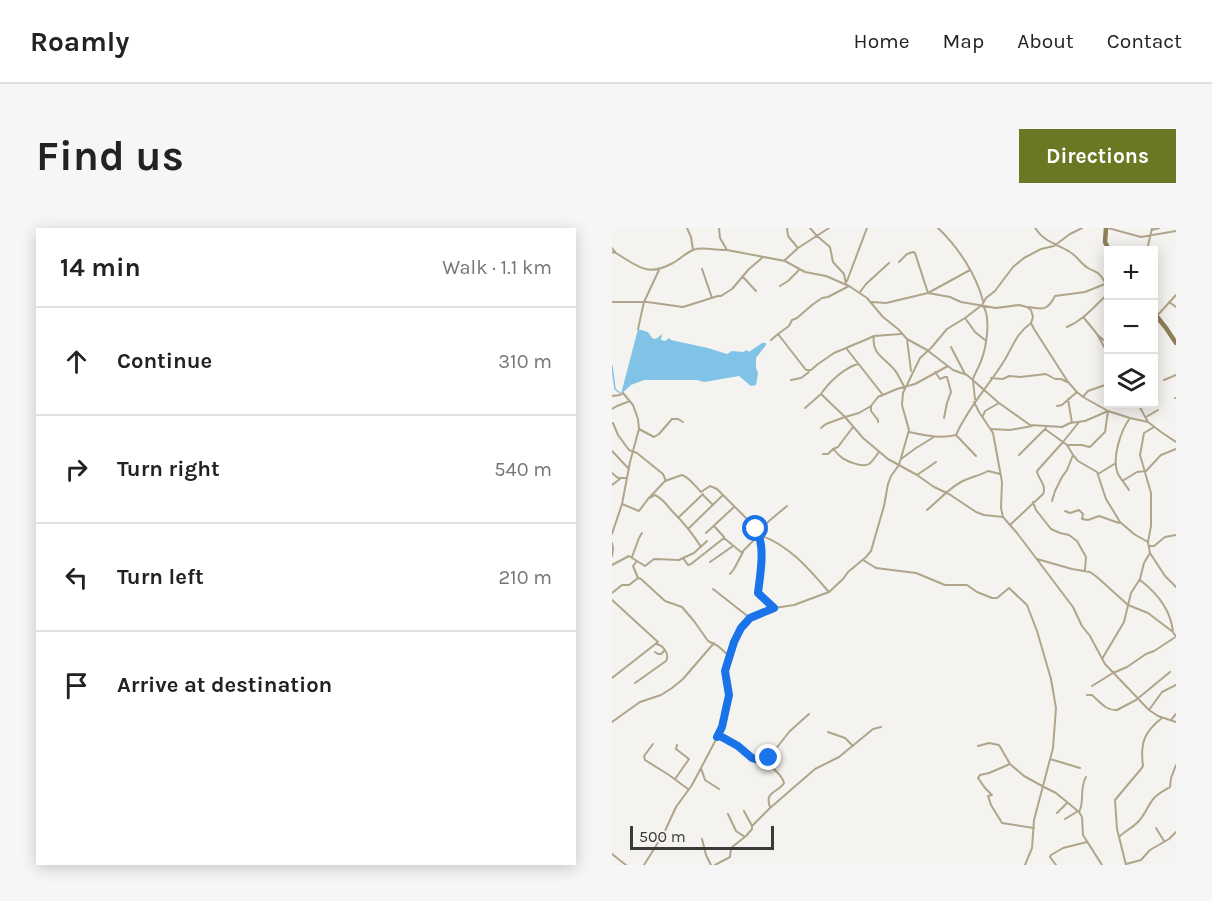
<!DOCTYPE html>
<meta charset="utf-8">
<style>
:root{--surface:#fff;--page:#f6f6f6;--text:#222;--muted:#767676;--line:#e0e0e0;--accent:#6a7723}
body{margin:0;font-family:Karla,sans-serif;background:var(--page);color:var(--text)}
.controls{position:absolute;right:18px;top:18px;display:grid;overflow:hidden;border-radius:0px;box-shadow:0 3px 15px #0003}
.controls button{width:54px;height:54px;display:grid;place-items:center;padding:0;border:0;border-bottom:2px solid var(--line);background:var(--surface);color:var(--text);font:30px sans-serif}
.scale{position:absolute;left:18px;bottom:15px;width:144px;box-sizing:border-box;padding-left:6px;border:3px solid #3b3a39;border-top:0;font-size:16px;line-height:21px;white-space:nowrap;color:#3b3a39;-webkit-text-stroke:4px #f5f3f0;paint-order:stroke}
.stop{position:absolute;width:18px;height:18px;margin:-14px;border:4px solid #1a73e8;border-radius:50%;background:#fff}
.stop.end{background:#1a73e8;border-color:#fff;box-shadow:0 2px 6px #0008}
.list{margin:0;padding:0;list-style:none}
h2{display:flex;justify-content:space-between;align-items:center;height:78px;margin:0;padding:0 24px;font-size:26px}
h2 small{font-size:20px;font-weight:400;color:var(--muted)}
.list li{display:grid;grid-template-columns:39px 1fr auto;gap:18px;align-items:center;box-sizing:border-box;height:108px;padding:0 24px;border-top:2px solid var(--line)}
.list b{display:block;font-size:22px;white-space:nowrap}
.list em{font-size:20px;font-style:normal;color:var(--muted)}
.icon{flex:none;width:33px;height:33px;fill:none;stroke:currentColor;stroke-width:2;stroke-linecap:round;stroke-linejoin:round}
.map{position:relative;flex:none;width:564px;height:637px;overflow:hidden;border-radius:0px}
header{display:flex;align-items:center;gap:36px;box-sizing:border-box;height:84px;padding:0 30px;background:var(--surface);border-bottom:2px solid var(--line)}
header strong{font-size:28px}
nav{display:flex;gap:33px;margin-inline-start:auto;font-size:21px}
.intro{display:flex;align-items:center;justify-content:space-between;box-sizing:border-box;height:144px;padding:0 36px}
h1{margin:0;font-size:42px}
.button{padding:15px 27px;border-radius:0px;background:var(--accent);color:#fff;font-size:21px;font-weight:700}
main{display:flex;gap:36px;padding:0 36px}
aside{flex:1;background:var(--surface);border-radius:0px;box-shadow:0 3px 15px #0003}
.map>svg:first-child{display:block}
.water{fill:#80c3e6}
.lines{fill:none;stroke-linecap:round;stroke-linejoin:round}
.stream{stroke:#80c3e6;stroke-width:1.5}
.street{stroke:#b0a58b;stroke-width:2}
.secondary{stroke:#8f7e58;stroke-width:4.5}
.route{stroke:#1a73e8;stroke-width:8}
</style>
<header>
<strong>Roamly</strong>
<nav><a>Home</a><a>Map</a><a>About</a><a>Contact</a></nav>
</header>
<div class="intro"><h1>Find us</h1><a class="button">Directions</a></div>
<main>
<aside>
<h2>14 min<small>Walk · 1.1 km</small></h2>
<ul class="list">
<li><svg class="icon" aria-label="ahead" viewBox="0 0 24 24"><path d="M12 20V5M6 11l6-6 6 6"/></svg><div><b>Continue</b></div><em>310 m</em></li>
<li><svg class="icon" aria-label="right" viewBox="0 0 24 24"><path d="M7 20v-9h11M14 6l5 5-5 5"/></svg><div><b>Turn right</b></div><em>540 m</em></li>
<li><svg class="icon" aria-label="left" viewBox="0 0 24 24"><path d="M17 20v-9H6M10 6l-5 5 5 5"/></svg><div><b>Turn left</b></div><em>210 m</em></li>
<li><svg class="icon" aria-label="arrive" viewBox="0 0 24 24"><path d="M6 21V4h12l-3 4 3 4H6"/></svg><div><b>Arrive at destination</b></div></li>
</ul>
</aside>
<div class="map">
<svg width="564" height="637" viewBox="0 0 564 637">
<rect width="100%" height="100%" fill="#f5f3f0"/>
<path class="water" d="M26 101 36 104 40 110 44 111 50 106 49 112 53 113 57 110 59 112 96 120 115 126 120 123 131 124 135 122 137 124 150 115H154V117L144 130V140L146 145 144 157 139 158 127 148 92 154 85 152H32L19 157 9 166Z"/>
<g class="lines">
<path class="stream" d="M0 138 3 161 8 165"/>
<path class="street" d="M75 0 79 9 81 22
M107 0 108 10 115 22
M175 0 176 8 186 20
M198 0 205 8 218 19 221 34 232 46 234 56
M326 0C346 19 364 46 371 73
M423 0C432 14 445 16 458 24 465 28 469 36 476 40 480 43 485 43 488 47 492 51 492 55 496 58
M496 0 529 9 564 3
M540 2 547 0
M0 20 4 25
M535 22 540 0
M0 24 4 25C27 39 35 49 61 35 68 31 74 25 81 22 91 18 104 23 115 22L173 33 193 44 214 48 237 58 255 70 271 89 286 101 295 111 315 122 341 142 355 147 387 175 418 197 450 199 458 195 473 193 496 183
M173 32 186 20 217 0
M287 34 295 26 301 24 303 25 316 65 358 42
M90 41 100 70
M131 49 144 63
M235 53 255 0
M168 58 176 53 188 41
M237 58 216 69 210 70 200 77 185 90 180 92 177 98 166 106 194 142H199L206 136 222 125 253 112 262 108 289 106
M248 64 254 56 277 35
M542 69 545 67
M0 74H35L71 79 106 68H109L120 61 137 41 150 30
M260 74 274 75 316 65 338 69 349 74 384 80 407 77 415 79 419 82 421 89 419 95 422 101 456 154 465 164 471 169 496 183 518 190 536 194 549 204 564 214
M557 74 564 79
M417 79C431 82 436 82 443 68L473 64 493 56
M544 89 564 67
M353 90 363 104 373 112
M472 90 485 106 496 126
M455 99C472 92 483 77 496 66
M26 101 32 74 47 42
M262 108C259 125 272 130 281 140 286 145 288 152 292 158
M487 108 496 116
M295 111 299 143
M159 112 166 106
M339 119 353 146
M234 120 271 167
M336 138 303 156 285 161 266 169 259 178 247 185 233 189 251 210 276 231 305 247 322 259 337 266 364 284 372 287 391 289 405 305 461 379 470 398 478 408 493 436 537 482 546 488 564 494
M323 144 328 151 333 149H335L339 164 335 175 332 190
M379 150 391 151 397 148 408 149 434 146 443 151H449L455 154
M361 151C363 145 367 139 369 133 374 121 380 87 370 77
M179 152 189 150 197 144
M552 152 564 147
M361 153 363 171
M0 168 8 167 11 165 21 177 26 191 27 201 18 234 10 276 0 306
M471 169 476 163 496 156
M563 170H564
M456 171 460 195
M362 174 367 184 381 205 390 254 389 280 391 289
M526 176 536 194
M259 178V183L266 192V194
M445 178 450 177 465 164
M193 180 209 166
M0 181 5 178 18 173
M371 188 373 183 387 175
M534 189 546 182
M1 195 6 207 17 222 25 225 51 246 54 253
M241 199 226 219 221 221C224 223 225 226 228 228 233 233 251 240 257 236 260 234 264 228 267 224
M209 200 214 196 233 189 209 166C217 154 232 140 246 136
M27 201 42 209 47 206 60 191H66L71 194
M379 201 398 202 420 198
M433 201 455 217 461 227 466 233 485 244 494 271 508 294 522 306 536 314
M297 204C313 207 328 211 344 207 357 178 376 159 392 133 402 117 403 107 419 95
M344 207 364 228
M455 217H470L477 219 479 218 493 204 496 183
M0 223 16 240
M211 226H216L221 221
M407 227 434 200
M289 231 304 220 322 209
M0 245 6 250H15
M486 246 504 235
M305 247 324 234
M512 252 525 244 534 243 549 227 564 221
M0 257 8 251
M517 262C514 257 508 250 506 246 499 231 509 202 518 190
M91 267 101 277
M36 271 53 253 70 247C77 249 84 259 89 264L98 258 105 261 134 290 141 295 147 307 149 332 146 365 162 380
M440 273 443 263 450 249 455 242 461 227
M421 274 424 282 439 301 448 305 457 307 465 313 474 329 473 342
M10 276 27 283 36 271 43 267C53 272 54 277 61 284 71 294 81 306 89 319
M315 282C326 273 336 261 349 254 358 249 367 248 376 243L388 246
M453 283 458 285 467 282 471 286 470 291 476 292 487 288 507 295
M67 289 91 266
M398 297 431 266C435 257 426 251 425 243L451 214 467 194
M102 298 112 309
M76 301 111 267
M146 304 157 293 175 278
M94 305 122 279
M0 315 1 321 0 328
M537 318H542L553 309 564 307
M538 325 553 348 564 359
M20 329 27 310 30 305
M71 330 76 337 79 336 112 310 129 324H130L147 307C176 316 197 341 216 363
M425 331 460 341 478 344 485 349 516 377 536 385 561 404 564 409
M251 332 264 340 304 345 333 357H355L365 364 380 370H385L397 360 415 377 425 403 439 451 444 480 441 520 422 592 420 620 413 637
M25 333 21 338 26 350
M98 334 121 318
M0 337 17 328 33 338 42 331 67 332 71 330 82 325 95 313
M118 346 122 341 131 324
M528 352C545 365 559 383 561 404
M101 361 138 390
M0 365 10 357H17L26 350 29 351 53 373 70 379 82 393 96 413 106 418 116 427
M0 372 46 414 0 450
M43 424 46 426H49L53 422
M490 431 512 394 519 365 528 351 532 335 538 325 536 314 539 298V265L528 227 532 205 542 199
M23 455 54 433C58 426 51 417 44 416
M480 458 501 445 515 439 534 426 542 423 562 410
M475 467H480C488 474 494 483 505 482L524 472 558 444
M537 482 550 464 564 457
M559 492 564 486
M0 494 28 474 49 467 60 460 71 451 102 415
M216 504 233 510 241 518
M105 509 108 508C113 511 119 514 125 518 134 525 141 535 154 533L178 503 197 486
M41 516 32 528 33 532 57 547 76 561
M366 518 377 515 387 517 398 536
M157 530C158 543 169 543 172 555 166 565 152 563 158 579
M438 531 468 540
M89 540 93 552 107 561
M63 551 77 531 64 521 65 517
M132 583 140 598
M467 584C473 574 467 560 474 549
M445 585 455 575
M116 586 124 603 133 609
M453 591 466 583
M422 600 390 595 379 577 376 568 380 567 373 560 366 550 368 547 377 545 398 536 412 548 432 559 444 565 467 584 470 589 471 607 490 637
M544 600 552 613
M507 609C513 603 520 600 526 594 533 587 536 577 542 570 547 565 553 562 558 559L559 550 564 537
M90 611 94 627 99 637
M0 626 14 637
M514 636 529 632 538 622 557 611 564 604
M32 637 52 605 64 579 80 557 108 504 117 467 113 443V439L129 400 138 390 162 380 182 377 217 364 231 351 236 344 254 329 259 323 272 278 276 256 279 248 287 237 297 202 290 177 291 165 308 130 319 120 335 101 353 90 370 77 374 70 383 63 401 39 412 30 429 21 442 18 458 6 470 0
M103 637 118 629 119 620 134 608 140 601V598L158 580 203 541 227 529 261 501 269 499
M444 637 438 629 439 627 451 620 475 614
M514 637 505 601 503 572 529 541 531 538C528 515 532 504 550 490"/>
<path class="secondary" d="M494 0 493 14 497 22
M542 85 554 100 564 115"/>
</g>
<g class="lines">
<path class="route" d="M144 301C154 318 148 347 146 365L162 380 138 390 129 400 122 414 113 443 117 467 110 499 105 509 108 508 126 518 140 530 150 533 157 530"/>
</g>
</svg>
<div class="controls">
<button>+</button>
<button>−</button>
<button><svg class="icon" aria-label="layers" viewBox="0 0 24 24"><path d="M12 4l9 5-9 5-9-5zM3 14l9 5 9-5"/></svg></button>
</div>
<div class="scale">500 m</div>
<div class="stop" style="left:144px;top:301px"></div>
<div class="stop end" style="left:157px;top:530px"></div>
</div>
</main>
